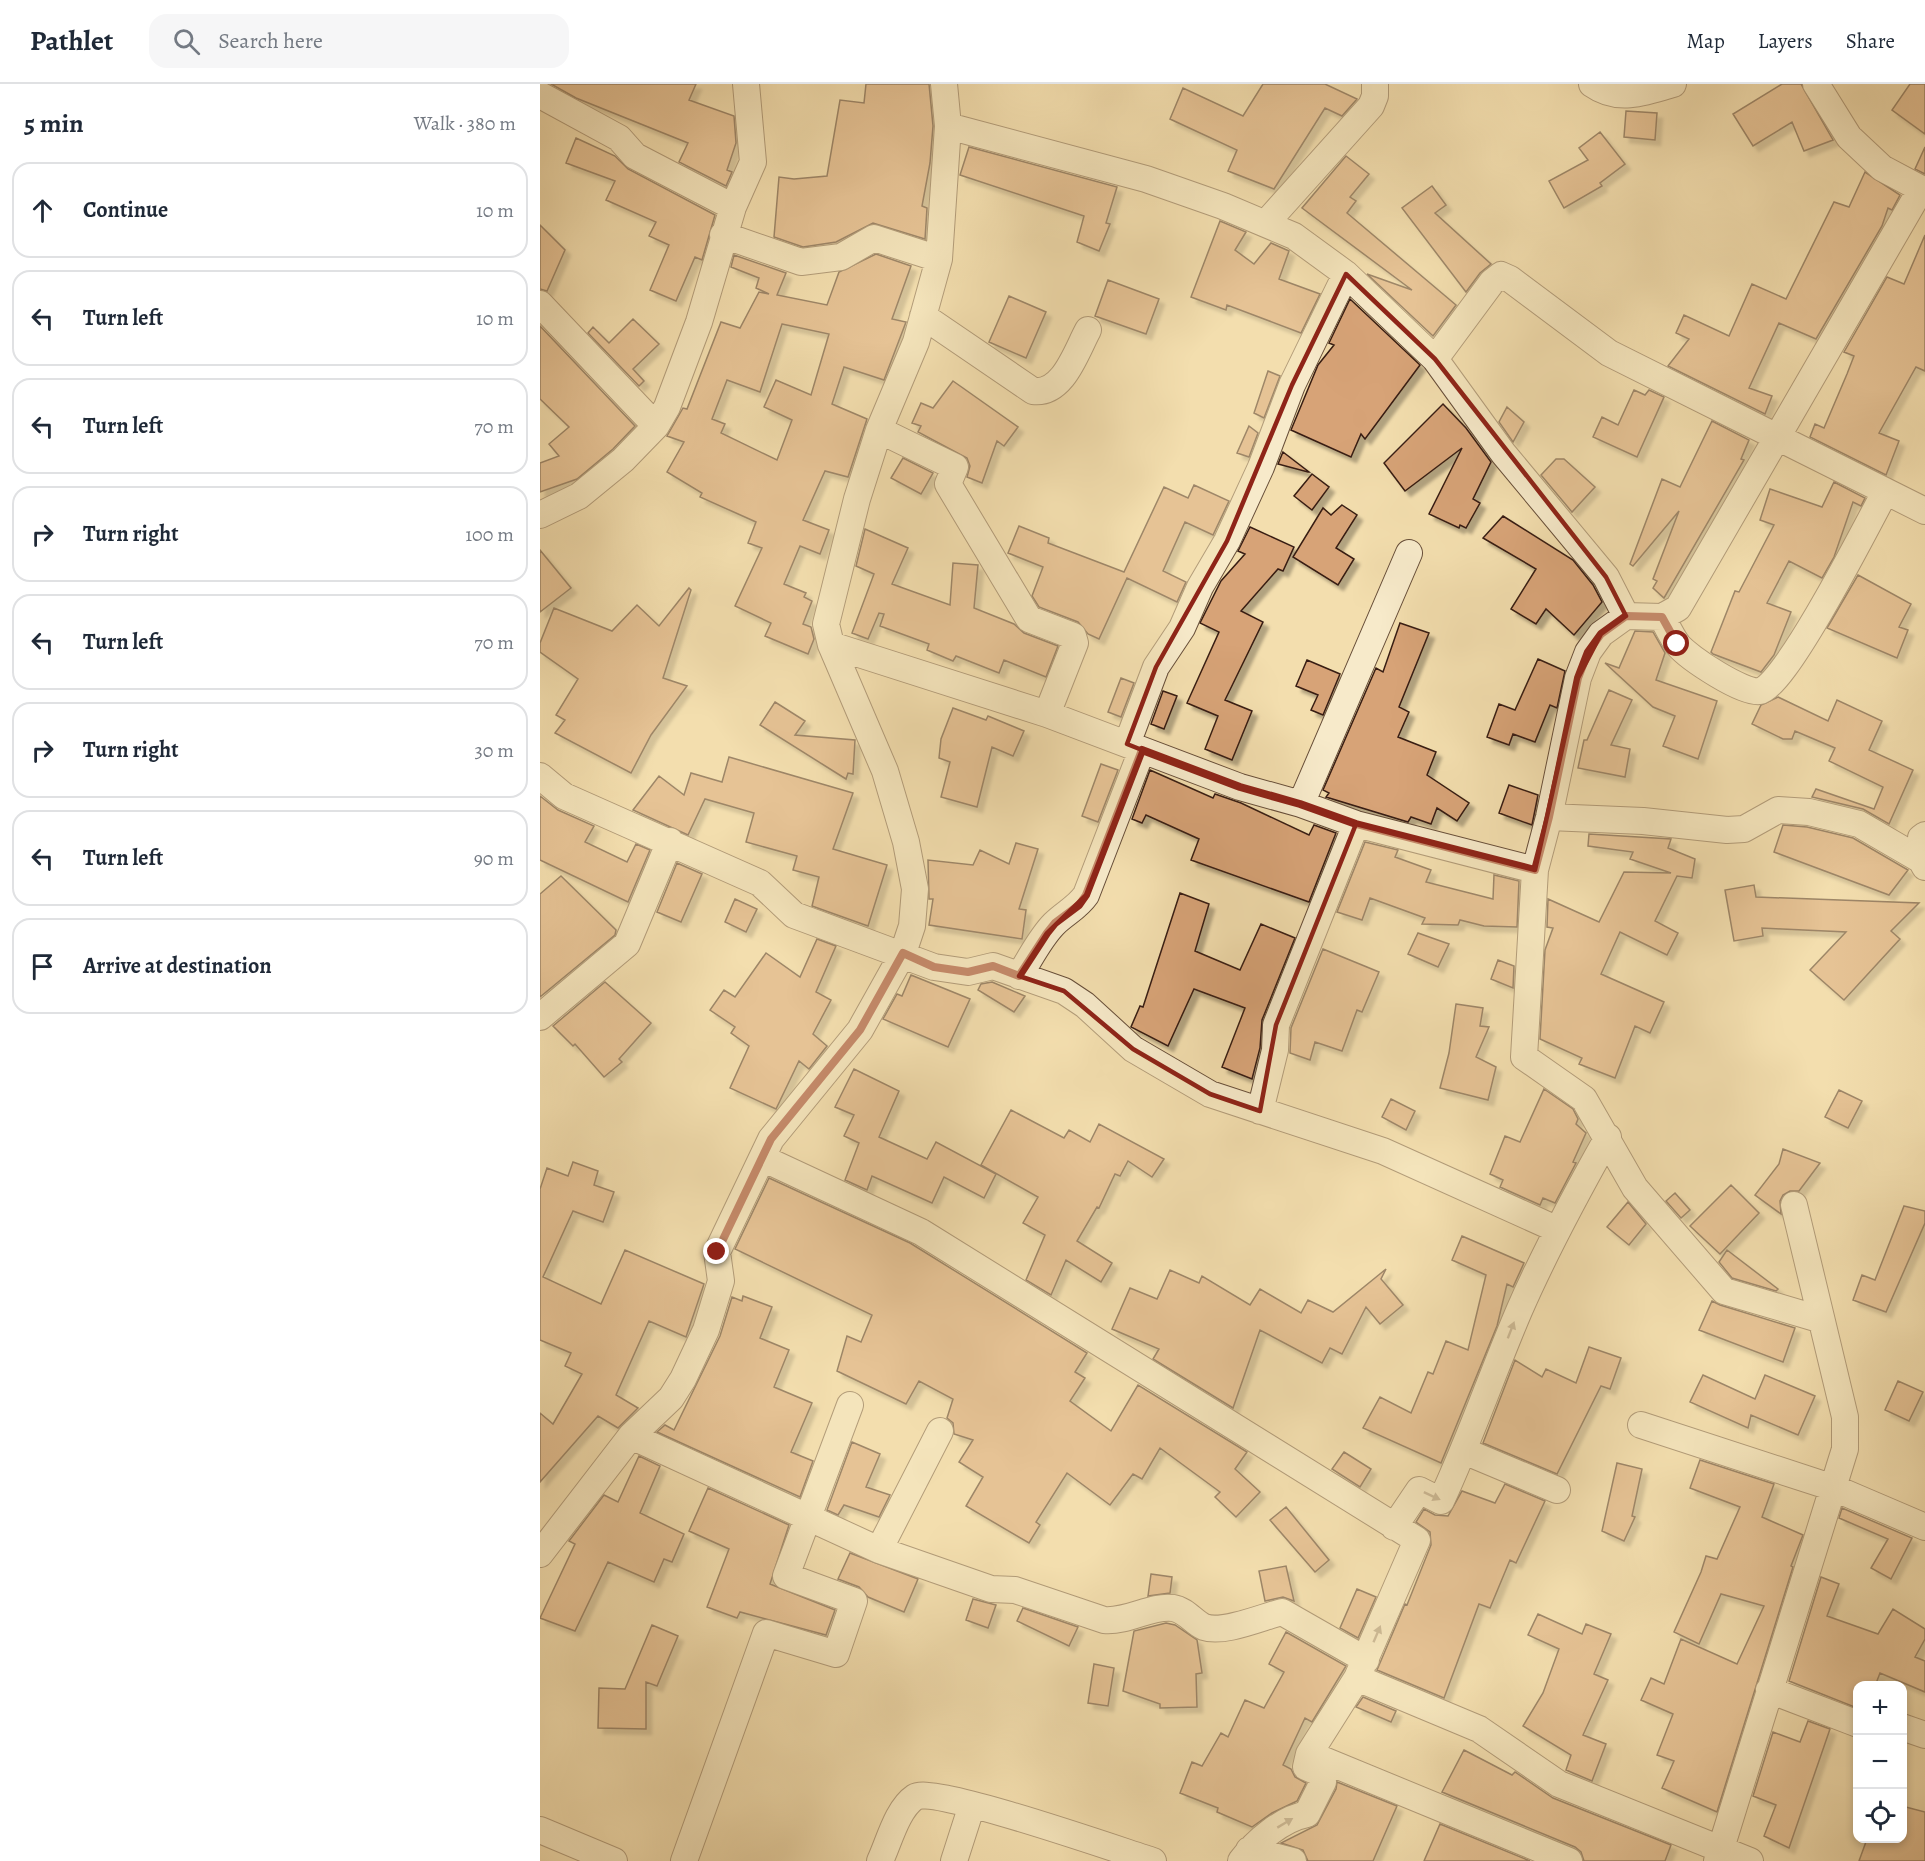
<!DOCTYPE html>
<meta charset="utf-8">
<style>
:root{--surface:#fff;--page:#f6f6f7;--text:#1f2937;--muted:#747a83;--line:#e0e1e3}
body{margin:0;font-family:Alegreya,serif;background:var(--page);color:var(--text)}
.controls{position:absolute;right:18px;bottom:18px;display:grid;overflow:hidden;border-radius:12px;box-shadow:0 3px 9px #0003}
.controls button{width:54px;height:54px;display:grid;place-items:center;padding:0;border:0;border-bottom:2px solid var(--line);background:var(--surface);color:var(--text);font:30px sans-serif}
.stop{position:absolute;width:18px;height:18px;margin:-14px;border:4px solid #8f2418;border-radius:50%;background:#fff}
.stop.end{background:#8f2418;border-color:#fff;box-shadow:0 2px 6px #0008}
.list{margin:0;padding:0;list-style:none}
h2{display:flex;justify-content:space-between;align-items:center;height:78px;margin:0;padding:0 24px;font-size:26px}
h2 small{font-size:20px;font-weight:400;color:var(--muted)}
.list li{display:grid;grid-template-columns:39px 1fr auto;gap:18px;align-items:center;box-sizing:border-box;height:96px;margin:0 12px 12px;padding:0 12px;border:2px solid var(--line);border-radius:18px}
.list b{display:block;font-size:22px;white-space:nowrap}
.list em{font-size:20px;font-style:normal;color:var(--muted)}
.icon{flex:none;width:33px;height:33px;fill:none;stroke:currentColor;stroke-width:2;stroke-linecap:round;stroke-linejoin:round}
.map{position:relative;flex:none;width:1385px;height:1777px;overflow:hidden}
header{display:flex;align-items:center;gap:36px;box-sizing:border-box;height:84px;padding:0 30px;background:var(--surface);border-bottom:2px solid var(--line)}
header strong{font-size:28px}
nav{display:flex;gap:33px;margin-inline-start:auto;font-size:21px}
.search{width:420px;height:54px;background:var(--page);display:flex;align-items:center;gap:15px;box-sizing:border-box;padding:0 21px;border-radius:18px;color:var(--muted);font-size:22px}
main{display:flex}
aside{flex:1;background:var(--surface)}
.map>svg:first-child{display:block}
.building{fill:#d7a377;stroke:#381e12;stroke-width:1.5;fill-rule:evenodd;filter:url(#shadow)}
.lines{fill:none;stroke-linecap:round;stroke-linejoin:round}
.street-casing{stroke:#674e39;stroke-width:28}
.street{stroke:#f7eaca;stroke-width:26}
.oneway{fill:#a18e77}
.route{stroke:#8f2418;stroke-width:8}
.marked{fill:none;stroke:#8f2418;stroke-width:4.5;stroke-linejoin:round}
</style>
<header>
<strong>Pathlet</strong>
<div class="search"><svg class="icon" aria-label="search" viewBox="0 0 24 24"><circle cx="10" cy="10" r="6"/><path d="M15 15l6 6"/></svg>Search here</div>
<nav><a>Map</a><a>Layers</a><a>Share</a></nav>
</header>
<main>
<aside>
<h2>5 min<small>Walk · 380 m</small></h2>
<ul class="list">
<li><svg class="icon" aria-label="ahead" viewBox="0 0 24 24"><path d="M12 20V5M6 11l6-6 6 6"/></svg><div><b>Continue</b></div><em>10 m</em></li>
<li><svg class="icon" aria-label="left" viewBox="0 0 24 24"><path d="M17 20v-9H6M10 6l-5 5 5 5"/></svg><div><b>Turn left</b></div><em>10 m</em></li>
<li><svg class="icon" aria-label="left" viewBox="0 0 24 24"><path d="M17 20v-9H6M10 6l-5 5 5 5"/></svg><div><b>Turn left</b></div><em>70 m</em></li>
<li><svg class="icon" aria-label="right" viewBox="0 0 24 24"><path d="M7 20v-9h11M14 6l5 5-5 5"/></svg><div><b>Turn right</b></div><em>100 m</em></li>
<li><svg class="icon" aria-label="left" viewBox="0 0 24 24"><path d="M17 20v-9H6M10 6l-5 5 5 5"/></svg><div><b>Turn left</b></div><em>70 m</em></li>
<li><svg class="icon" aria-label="right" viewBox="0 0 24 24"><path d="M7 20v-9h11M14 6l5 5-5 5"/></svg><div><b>Turn right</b></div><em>30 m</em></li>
<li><svg class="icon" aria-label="left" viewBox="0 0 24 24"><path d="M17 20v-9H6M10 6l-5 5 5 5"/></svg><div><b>Turn left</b></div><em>90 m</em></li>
<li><svg class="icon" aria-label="arrive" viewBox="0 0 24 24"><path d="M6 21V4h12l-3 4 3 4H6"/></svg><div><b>Arrive at destination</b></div></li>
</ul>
</aside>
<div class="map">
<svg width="1385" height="1777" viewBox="0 0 1385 1777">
<defs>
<filter id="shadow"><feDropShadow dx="5.5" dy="5.5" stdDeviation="1.5" flood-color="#0004"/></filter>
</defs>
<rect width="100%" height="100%" fill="#f3deae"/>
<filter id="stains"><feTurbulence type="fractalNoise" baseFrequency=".00333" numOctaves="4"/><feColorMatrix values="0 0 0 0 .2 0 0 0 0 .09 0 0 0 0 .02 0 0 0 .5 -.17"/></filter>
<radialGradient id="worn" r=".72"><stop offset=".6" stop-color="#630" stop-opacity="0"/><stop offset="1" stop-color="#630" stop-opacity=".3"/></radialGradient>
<path class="building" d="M11 0H156L149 16 194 32 196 59 187 86 192 88 186 102 139 78 148 59 36 14Z
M326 0H389L393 42 390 79 382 122 387 124 385 155 333 139 296 158 263 163 234 153 239 93 254 95 287 92 300 16 324 19Z
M723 0H785L817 15 802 32 785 24 734 105 688 87 697 66 630 35 643 4 703 32Z
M1242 0H1261L1293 56 1264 67 1252 38 1213 62 1193 30Z
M1370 0H1385V50L1352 26Z
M1086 27 1117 29 1115 56 1084 53Z
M1060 48 1085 80 1060 99 1062 102 1024 124 1009 97 1048 76 1039 64Z
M36 54 75 72 88 85 175 131 162 176 155 173 136 217 110 206 129 161 109 152 116 138 66 116 75 97 26 79Z
M429 63 577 103 566 139 570 140 559 167 537 158 544 132 420 91Z
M1385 63V90L1375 85Z
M806 72 829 90 810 113 816 117 807 129 916 221 893 252 827 190 872 206 762 124Z
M1325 88 1360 111 1352 126 1348 124 1342 142 1276 255 1239 239 1209 304 1232 312 1225 330 1128 282 1149 255 1136 249 1144 231 1189 252 1212 200 1246 215 1294 118 1309 123Z
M892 102 906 121 895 129 951 180 940 189 926 208 862 124Z
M680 137 706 148 695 166 714 180 731 159 749 167 739 195 780 210 761 249 687 221 686 226 651 213Z
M0 141 25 166 7 207 0 205Z
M1385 151V287L1376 283 1339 349 1359 357 1346 391 1270 353 1275 340 1284 344 1307 290 1314 272 1304 268 1347 193 1364 200Z
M336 170 371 182 352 235 366 238 344 296 304 283 292 320 327 335 308 393 285 387 263 436 289 446 280 470 260 462 244 500 266 509 264 513 272 517 263 540 271 543 274 555 268 570 225 552 231 539 195 522 222 464 208 459 216 438 160 413 162 409 127 388 144 358 127 352 143 324 147 325 181 238 200 244 219 208 229 210 216 204 219 194 191 183 194 171 246 189 237 211 287 221 299 188ZM242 240 289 250 271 311 236 296 224 323 252 336 237 376 181 349 185 340 172 335 187 296 220 308Z
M568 196 619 215 606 250 555 232Z
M469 212 506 228 486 274 449 258Z
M810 215 880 281 825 355 821 350 811 373 751 346 778 281 794 261 789 259Z
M93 235 119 260 93 285 104 297 99 302 48 249 53 243 69 259Z
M0 242 95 342 73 365 37 395 0 408V379L19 372 9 360 29 343 0 315Z
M728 287 740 292 724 334 714 329Z
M413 297 478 343 464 362 457 357 442 399 427 393 430 382 427 374 378 348 381 342 372 339 381 319 393 324Z
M1094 306 1105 311 1109 306 1124 313 1097 373 1053 353 1062 333 1078 341Z
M903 320 926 344 951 378 933 415 940 419 926 444 920 441 919 444 889 430 922 364 865 407 844 379Z
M967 323 984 338 973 358 959 338Z
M1172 337 1209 356 1201 375 1204 376 1124 514 1113 504 1117 497 1113 495 1139 427 1093 482 1090 480 1122 395 1140 403Z
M709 342 718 349 709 373 697 369Z
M743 368 769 388H768L738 380Z
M363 374 393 389 381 410 351 394Z
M1016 375H1024L1055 403 1032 428 1001 391Z
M772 390 789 403 772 426 754 412Z
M1294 398 1325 414 1321 422 1313 418 1294 473 1282 494 1249 477 1227 519 1251 528 1234 571 1221 588 1173 570 1171 568 1195 507 1199 508 1234 441 1220 436 1230 405 1282 423Z
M654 401 689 417 673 451 645 438 623 487 646 498 637 518 587 494 559 555 548 550 538 538 499 523 492 512 503 483 468 469 479 442 509 454 508 459 584 488 624 403 648 414Z
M802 421 817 431 796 464 814 475 798 501 753 473 783 424 791 431Z
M963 432 1033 476 1053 501 1062 518 1034 551 1006 525 996 540 971 525 996 485 943 454Z
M710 443 754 463 743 487 738 485 701 527 723 538 685 616 712 627 692 676 665 665 678 632 647 619 679 548 660 539 681 497 705 470 698 467Z
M325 445 368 464 352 500 410 521 413 479 438 481 434 524 474 540 484 549 518 562 506 593 464 576 459 589 416 572 413 577 387 566 389 560 340 542 344 530 339 529 328 555 312 549 334 490 316 482Z
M0 466 31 504 0 528Z
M1318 491 1371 520 1359 543 1368 546 1357 574 1287 544Z
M149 504 151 506 123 594 147 602 111 651 91 689 15 649 25 636 16 631 38 595 0 568V559L14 524 72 547 97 521 119 542Z
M860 539 889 549 859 623 869 628 858 653 896 668 887 691 929 719 917 737 897 724 891 740 871 733 868 738 786 713 789 709 783 706 836 584 843 588Z
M1095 547 1113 548 1125 569 1116 596 1177 617 1158 675 1123 662 1135 632 1113 623 1065 579 1079 584Z
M998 575 1025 587 1017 624 1010 621 995 658 973 650 969 661 947 653 959 620 975 626Z
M767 576 800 590 783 631 771 626 778 611 756 602Z
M581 594 594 599 581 633 568 628Z
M1069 606 1092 616 1071 661 1090 665 1085 693 1038 684 1044 656H1047Z
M623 607 637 612 624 645 611 640Z
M1238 613 1288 637 1297 616 1342 637 1329 666 1373 686 1349 740 1323 725 1272 713 1276 705 1334 725 1343 703 1289 677 1295 664 1255 647 1252 655H1243L1212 640 1221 621Z
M235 618 265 637 255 651 315 656 313 690 308 689 306 695 220 641Z
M413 624 446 636 448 632 484 647 473 672 452 663 437 723 401 713 410 678 399 674 401 655Z
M189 673 313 709 293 765 347 781 328 842 272 822 279 793 253 786 257 772 206 758 214 729 165 715 148 751 93 726 119 692 144 711 151 689 182 698Z
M561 680 578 686 558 738 542 732Z
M610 686 673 714 675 710 701 719 769 751 774 741 796 749 769 818 651 776 659 755 606 731 602 739 592 735Z
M969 701 998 711 992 741 959 729Z
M0 712 18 726 54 742 45 758 87 778 96 760 110 766 88 818 0 776Z
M1243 741 1267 743 1313 754 1368 786 1349 811 1234 768Z
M1049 750 1131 755 1128 764 1155 775 1152 794 1137 792 1115 837 1138 849 1127 871 1080 848 1061 890 1124 918 1110 949 1095 942 1075 994 1039 980 1042 974 1000 955 1005 866 1013 844 1007 843 1008 815 1059 838 1084 788 1131 789 1090 775 1093 768 1048 762Z
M825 758 858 766 855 773 891 786 886 798 953 815 954 791 979 797 977 843 944 842 920 836 918 841 882 840 885 834 830 814 822 836 797 828Z
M476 759 498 765 479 825 486 826 482 855 389 841 393 815H389L388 776 433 781 440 766 469 780Z
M137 779 162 790 141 838 117 828Z
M21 792 76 846 75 851 0 913V810Z
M1214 801 1216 813 1379 819 1351 847 1360 855 1304 916 1270 886 1306 848 1222 844 1223 852 1194 857 1185 806Z
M640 809 669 820 655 867 700 886 721 840 755 854 722 936 720 964 712 995 682 983 705 924 654 905 628 962 591 943 600 922 603 923Z
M195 815 217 825 206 848 185 838Z
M878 849 909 860 898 883 868 870Z
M277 855 296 862 276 908 291 916 273 950 287 962 269 985 259 977 236 1025 190 1004 209 962 191 949 195 943 170 926 184 906 195 913 226 869 260 893Z
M783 865 839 888 822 928 817 926 802 967 775 958 770 976 750 969 751 944Z
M958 876 974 882 973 904 951 895Z
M371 891 430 915 408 963 343 935 357 910 362 912Z
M65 898 111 939 79 975 82 978 64 993 35 960 33 962 13 942Z
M452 898 485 912 474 928 438 906 441 900Z
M916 920 943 924 940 942 949 943 936 973 956 983 948 1016 900 1004 909 969Z
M314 985 359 1007 339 1053 387 1075 396 1058 456 1090 444 1114 404 1093 392 1119 332 1092 327 1106 305 1096 319 1059 304 1052 314 1031 295 1023Z
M1004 1005 1033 1025 1038 1035 1036 1040 1046 1049 1033 1078 1036 1079 1015 1119 1003 1114 1000 1121 960 1103 963 1096 950 1090 965 1052 980 1058Z
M1299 1006 1322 1017 1308 1044 1285 1033Z
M851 1015 875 1027 866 1046 842 1033Z
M471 1026 524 1054 529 1046 550 1058 559 1040 624 1075 612 1093 588 1077 580 1092 575 1090 559 1124 557 1123 537 1157 572 1179 561 1198 526 1176 511 1211 486 1196 505 1151 483 1139 498 1113 441 1081Z
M1243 1065 1280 1079 1259 1107H1250L1243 1111 1240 1117 1241 1130 1215 1111 1239 1080Z
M33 1078 58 1087 54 1101 74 1108 63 1138 33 1127 3 1193 61 1220 85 1166 164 1200 146 1253 109 1237 76 1311 98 1324 78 1344 58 1332 0 1398V1329L13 1340 42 1290 25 1282 31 1269 0 1256V1105L7 1084 28 1092Z
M229 1094 370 1159 547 1269 535 1288 545 1294 530 1317 571 1347 598 1301 707 1368 695 1385 720 1408 696 1433 675 1413 680 1408 620 1364 602 1395 593 1390 570 1421 527 1389 496 1438 500 1441 489 1459 426 1422 443 1393 419 1378 433 1356 414 1350 413 1339 407 1334 413 1315 379 1297 366 1320 297 1287 307 1252 321 1258 332 1231 195 1165Z
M1191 1101 1219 1129 1180 1170 1150 1142Z
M1135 1109 1150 1126 1141 1134 1126 1117Z
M1088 1118 1106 1140 1089 1161 1067 1143Z
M1364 1122 1385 1127V1139L1346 1228 1313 1216 1322 1191 1335 1196Z
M922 1152 984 1179 973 1203 967 1200 957 1242 901 1379 823 1344 840 1313 871 1329 888 1288 893 1290 906 1257 928 1266 946 1191 912 1176Z
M1187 1166 1238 1205 1236 1207 1192 1194 1179 1178Z
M846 1185 841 1195 863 1221 840 1240 826 1223 802 1270 790 1264 782 1279 720 1246 693 1324 613 1275 619 1265 572 1245 590 1204 617 1215 630 1186 659 1199 662 1192 710 1221 720 1205 761 1229 768 1216 793 1228Z
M203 1212 232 1223 220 1254 249 1266 234 1303 272 1319 251 1368 273 1377 260 1413 117 1348 125 1341 134 1346 180 1252 192 1213 202 1217Z
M1172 1217 1180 1221 1255 1244 1243 1278 1159 1246Z
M1049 1263 1081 1274 1070 1305 1061 1302 1017 1390 943 1359 975 1276 1002 1293 1006 1285 1036 1299Z
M1163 1291 1215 1315 1225 1291 1275 1312 1258 1351 1211 1331 1208 1344 1150 1318Z
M1358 1297 1383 1308 1369 1337 1345 1326Z
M312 1358 340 1370 326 1403 350 1411 339 1433 304 1421 298 1431 287 1426Z
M804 1368 831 1385 820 1403 792 1385Z
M99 1372 120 1382 100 1429 144 1450 132 1478 124 1475 114 1498 68 1478 35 1547 0 1534 35 1460 29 1457 64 1411 78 1418Z
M1160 1376 1234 1400 1222 1433 1263 1451 1251 1482 1253 1483 1177 1728 1122 1704 1134 1677 1117 1671 1133 1630 1101 1616 1111 1594 1124 1600 1141 1555 1197 1580 1224 1522 1181 1510 1159 1560 1134 1548 1161 1488 1166 1472 1177 1475 1200 1423 1150 1404Z
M1077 1379 1102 1385 1092 1432 1095 1433 1084 1457 1062 1447Z
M965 1400 1005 1417 976 1479 970 1476 950 1524 939 1520 904 1614 837 1586 865 1520 867 1521 891 1461 890 1448 876 1438 884 1425 895 1431 908 1432 922 1407 955 1419Z
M168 1404 249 1441 230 1500 295 1526 286 1551 200 1528 197 1534 167 1523 189 1465 149 1447Z
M746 1423 789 1476 775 1488 730 1436Z
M1302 1424 1372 1454 1351 1495 1331 1484 1348 1455 1299 1434Z
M310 1469 378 1495 364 1528 328 1513 319 1503 298 1495Z
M746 1482 754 1517 743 1513 725 1517 719 1487Z
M611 1490 632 1493 630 1509 608 1512Z
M1281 1493 1299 1500 1287 1532 1338 1550 1353 1525 1385 1545V1555L1375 1573 1385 1577V1608L1340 1589 1335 1602H1317V1624L1249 1597Z
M817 1505 836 1513 818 1554 800 1544Z
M433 1515 456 1521 448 1544 426 1536Z
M483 1524 538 1543 529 1562 477 1537Z
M998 1530 1042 1550 1046 1540 1071 1550 1054 1590 1068 1596 1043 1651 1066 1660 1052 1697 1026 1686 1031 1671 983 1642 1003 1609 1019 1565 988 1551Z
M626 1539 635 1541 657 1556 662 1589 656 1590 657 1623 620 1624V1620L583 1607 594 1547Z
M112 1541 138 1552 117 1602 106 1598V1645L58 1644 59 1604 85 1605Z
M746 1548 806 1582 772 1638 765 1634 743 1681 751 1685 755 1693 766 1699 757 1717 732 1729 712 1743 677 1728 678 1724 640 1709 652 1678 662 1682 681 1649 688 1653 705 1616 724 1624 744 1588 729 1580Z
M554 1580 574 1584 568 1622 548 1619Z
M823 1613 856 1627 851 1638 816 1623Z
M1268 1637 1290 1645 1249 1764 1224 1752 1236 1721 1213 1712 1233 1648 1260 1658Z
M924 1666 972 1691 975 1688 1013 1714 1131 1761 1125 1777H1044L1041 1768 1035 1763 902 1708Z
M797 1698 857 1722 833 1777H768L763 1766 741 1759 777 1741 796 1705Z
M1362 1722 1385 1728V1777H1319L1327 1755H1362Z
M900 1740 990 1777H884Z"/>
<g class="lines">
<g class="street-casing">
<path id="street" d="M1052 0C1079 19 1104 8 1133 0
M1276 0 1309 53 1342 84 1385 107
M0 11 79 54 95 72 193 123
M408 42 606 95 683 122 754 152 806 190 895 275 963 369 1066 493 1086 532
M726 139 831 22 835 12V0
M183 151 261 178 301 173 334 154 399 175
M0 220 116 342
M383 232 493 307C523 311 536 268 548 246
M895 275 952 198 961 191 970 195 1069 269 1385 427
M339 346 415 383 408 400 489 535 533 552 535 559 507 630
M0 431 39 412 83 376 116 342 127 323 159 238 193 123 213 78 206 0
M1122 533C1127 542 1132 553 1138 561 1149 574 1203 610 1220 607 1245 603 1329 438 1345 408
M291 561 507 630 700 703 761 720 816 740 995 786
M587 660 616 583 642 544 660 503 687 457 721 383 752 301 806 190
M0 692 24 712 220 799 254 831 394 883 428 888 453 882 524 907 545 921 593 965 670 1010 843 1067 1016 1145
M761 720 869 469
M1009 733 1103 737 1187 746 1204 745 1238 726 1269 728 1319 740 1381 776 1385 783
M1381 776V754L1385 751
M479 892C490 875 500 854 514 840 525 829 537 824 546 811L602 666
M0 933 87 860 130 757
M720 1027 735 966 736 941 816 740
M222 1074 381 1148 877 1456 817 1594 769 1670 766 1683 780 1689 783 1698 767 1730C742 1735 716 1757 701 1777
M1279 1235 1184 1207 1095 1104 1044 1015 984 973 995 786 1009 733 1038 594 1048 568 1061 550 1086 532 1122 533 1138 524 1381 105
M1101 1341 1294 1404 1385 1443
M91 1352 339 1466 451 1505 475 1506 564 1536C589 1538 611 1521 633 1524 646 1526 653 1538 664 1543 683 1550 722 1533 742 1528L826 1576
M924 1367 1017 1406
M854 1443 879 1406 901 1417C930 1355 952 1290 979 1227 1005 1167 1036 1110 1068 1053
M339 1466 400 1347
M0 1470 91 1352 131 1314 143 1295 166 1246 181 1197 177 1168 231 1055 320 946 363 869 372 842 375 805 366 758 345 687 291 561 286 540 317 415 339 346 376 258 399 175 408 42 404 0
M817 1594 939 1645 1019 1700 1210 1777
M1229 1606 1318 1640
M1362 1643 1385 1651
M769 1670 1029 1777
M0 1746 74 1777
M709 1766 753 1777
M144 1777 226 1549 296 1570 314 1517 246 1492 310 1321
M340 1777C349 1758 357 1725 375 1713 393 1701 581 1767 613 1777
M414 1777 432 1721
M1177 1777 1305 1365V1333L1254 1121"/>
</g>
<use href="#street" class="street"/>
</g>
<defs><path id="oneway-solid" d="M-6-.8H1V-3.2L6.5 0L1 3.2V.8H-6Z" transform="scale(1.5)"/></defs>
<g class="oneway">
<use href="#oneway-solid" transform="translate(971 1246) rotate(-69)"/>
<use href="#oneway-solid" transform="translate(892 1412) rotate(25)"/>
<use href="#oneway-solid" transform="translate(837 1550) rotate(-67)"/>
<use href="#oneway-solid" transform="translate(745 1739) rotate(-31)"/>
</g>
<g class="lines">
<path class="route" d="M177 1168 231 1055 320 946 363 869 394 883 428 888 453 882 479 892 507 849 515 839 539 821 546 811 602 666 700 703 760 720 816 740 995 786 1009 733 1038 594 1048 568 1061 550 1086 532 1122 533 1137 560"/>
</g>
<path d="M0 0H1385V1777H0ZM806 190 895 275 1066 493 1086 532 1061 550 1038 594 995 786 816 740 736 941 720 1027 670 1010 593 965 524 907 479 892 507 849 546 811 602 666 587 660 616 583 687 457 752 301Z" fill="#f3deae" fill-opacity=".55" fill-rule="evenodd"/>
<path class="marked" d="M806 190 895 275 1066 493 1086 532 1061 550 1038 594 995 786 816 740 736 941 720 1027 670 1010 593 965 524 907 479 892 507 849 546 811 602 666 587 660 616 583 687 457 752 301Z"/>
<rect width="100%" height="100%" filter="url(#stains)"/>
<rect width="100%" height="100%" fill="url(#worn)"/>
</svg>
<div class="controls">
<button>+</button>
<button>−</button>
<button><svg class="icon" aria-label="locate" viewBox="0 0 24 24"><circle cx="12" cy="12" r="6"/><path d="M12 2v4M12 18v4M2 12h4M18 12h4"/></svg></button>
</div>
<div class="stop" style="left:1137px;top:560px"></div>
<div class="stop end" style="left:177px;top:1168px"></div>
</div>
</main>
